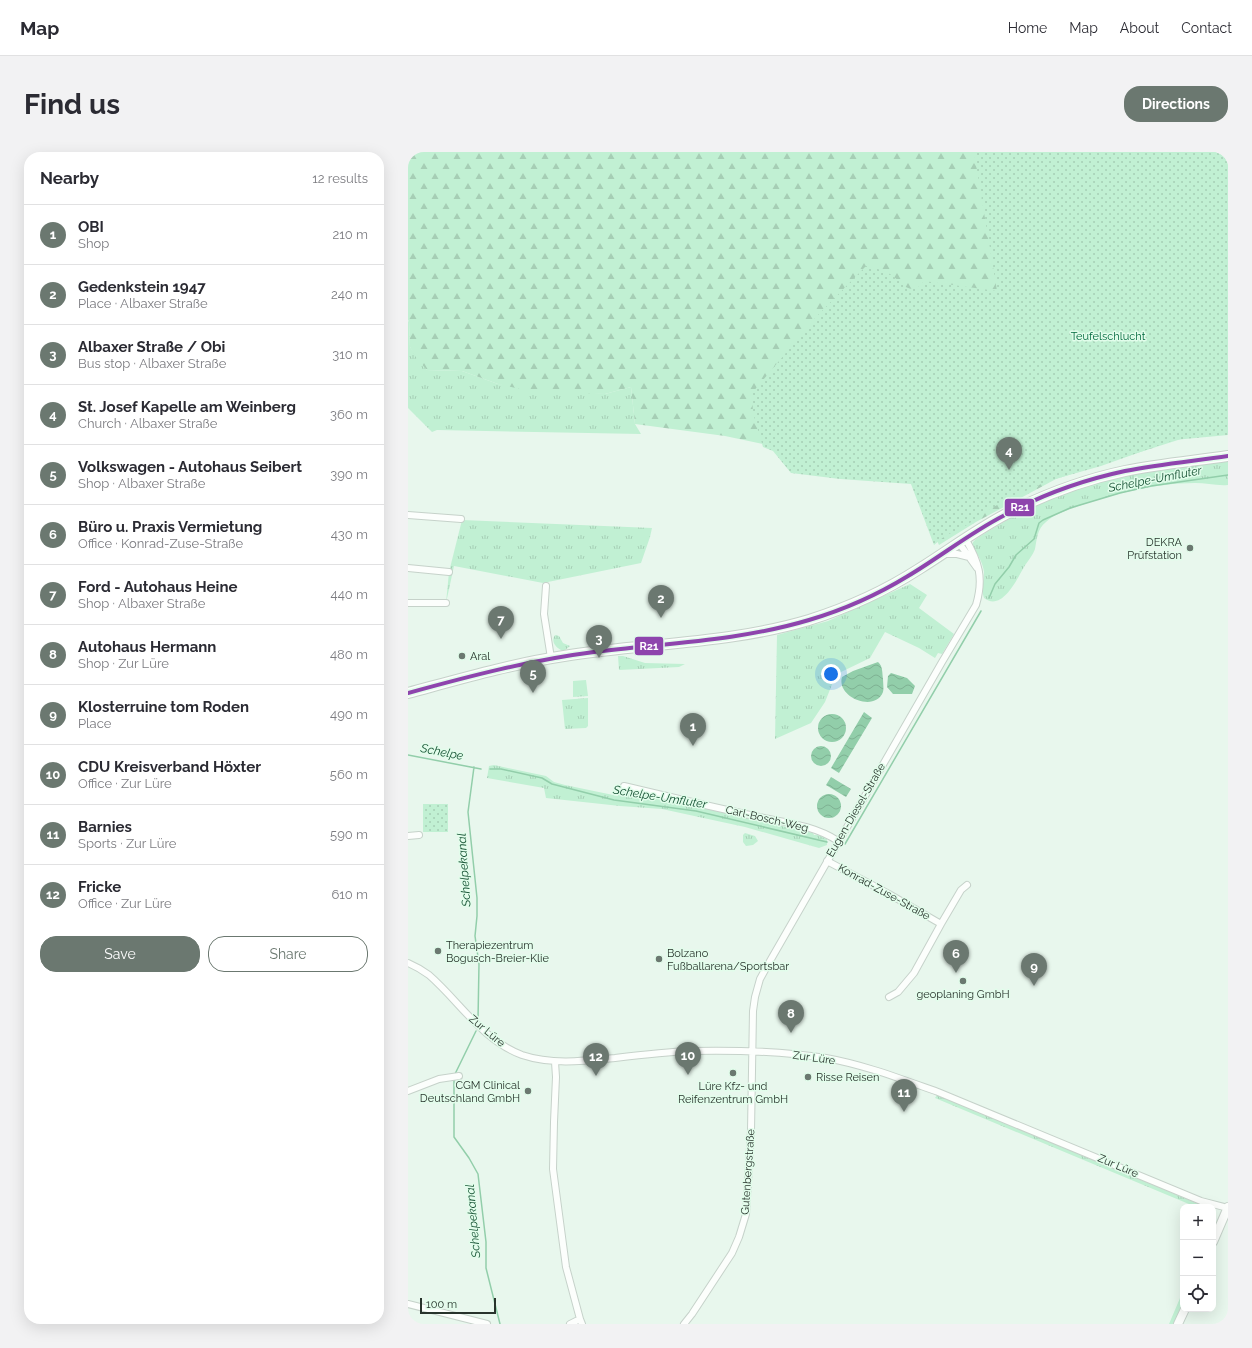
<!DOCTYPE html>
<meta charset="utf-8">
<style>
:root{--surface:#fff;--page:#f2f2f3;--text:#2b2b33;--muted:#7c7c81;--line:#e1e1e2;--accent:#6b7870}
body{margin:0;font-family:Raleway,sans-serif;background:var(--page);color:var(--text)}
.controls{position:absolute;right:12px;bottom:12px;display:grid;overflow:hidden;border-radius:8px;box-shadow:0 4px 16px #0002}
.controls button{width:36px;height:36px;display:grid;place-items:center;padding:0;border:0;border-bottom:1px solid var(--line);background:var(--surface);color:var(--text);font:20px sans-serif}
.scale{position:absolute;left:12px;bottom:10px;width:76px;box-sizing:border-box;padding-left:4px;border:2px solid #28332c;border-top:0;font-size:11px;line-height:14px;white-space:nowrap;color:#28332c;-webkit-text-stroke:3px #e2fdeb;paint-order:stroke}
.you{position:absolute;left:423px;top:522px;width:14px;height:14px;margin:-10px;border:3px solid #fff;border-radius:50%;background:#1a73e8;box-shadow:0 0 0 6px #1a73e833}
.badge{display:grid;place-items:center;width:26px;height:26px;border-radius:50%;background:var(--accent);color:#fff;font-size:13px;font-weight:700}
.pin{position:absolute;translate:-50% -33px;filter:drop-shadow(0 1px 2px #0008)}
.pin::after{content:'';position:absolute;top:21px;width:14px;height:12px;background:inherit;clip-path:polygon(0 0,100% 0,50% 100%)}
.list{margin:0;padding:0;list-style:none}
h2{display:flex;justify-content:space-between;align-items:center;height:52px;margin:0;padding:0 16px;font-size:17px}
h2 small{font-size:13px;font-weight:400;color:var(--muted)}
.list li{display:grid;grid-template-columns:26px 1fr auto;gap:12px;align-items:center;box-sizing:border-box;height:60px;padding:0 16px;border-top:1px solid var(--line)}
.list b{display:block;font-size:15px;white-space:nowrap}
.list p{margin:0;font-size:13px;white-space:nowrap;color:var(--muted)}
.list em{font-size:13px;font-style:normal;color:var(--muted)}
.actions{display:flex;gap:8px;padding:12px 16px}
.actions a{flex:1;padding:9px 0;border:1px solid var(--accent);border-radius:16px;text-align:center;font-size:14px;color:var(--accent)}
.actions .main{background:var(--accent);color:#fff}
.icon{flex:none;width:22px;height:22px;fill:none;stroke:currentColor;stroke-width:2;stroke-linecap:round;stroke-linejoin:round}
.map{position:relative;flex:none;width:820px;height:1172px;overflow:hidden;border-radius:16px}
header{display:flex;align-items:center;gap:24px;box-sizing:border-box;height:56px;padding:0 20px;background:var(--surface);border-bottom:1px solid var(--line)}
header strong{font-size:19px}
nav{display:flex;gap:22px;margin-inline-start:auto;font-size:14px}
.intro{display:flex;align-items:center;justify-content:space-between;box-sizing:border-box;height:96px;padding:0 24px}
h1{margin:0;font-size:28px}
.button{padding:10px 18px;border-radius:16px;background:var(--accent);color:#fff;font-size:14px;font-weight:700}
main{display:flex;gap:24px;padding:0 24px}
aside{flex:1;background:var(--surface);border-radius:16px;box-shadow:0 4px 16px #0002}
.map>svg:first-child{display:block}
.grass{fill:url(#grass-tufts)}
.forest{fill:url(#forest-firs)}
.park{fill:url(#park-dots)}
.water{fill:url(#water-waves)}
.lines{fill:none;stroke-linecap:round;stroke-linejoin:round}
.stream{stroke:#92ceaa;stroke-width:1.5}
.minor-casing{stroke:#c6d2ca;stroke-width:8}
.tertiary-casing{stroke:#c6d2ca;stroke-width:10}
.primary-casing{stroke:#c6d2ca;stroke-width:12}
.minor{stroke:#fcfefc;stroke-width:6}
.tertiary{stroke:#fcfefc;stroke-width:8}
.primary{stroke:#fcfefc;stroke-width:10}
.bus-1-casing{stroke:#e2fdeb;stroke-width:7}
.bus-1{stroke:#8e44ad;stroke-width:4}
.poi-dot{fill:#6b7870;stroke:#e2fdeb;stroke-width:1.5}
.labels{text-anchor:middle;dominant-baseline:central;stroke-width:3;stroke-linejoin:round;paint-order:stroke}
.park-label{font-size:11px;fill:#01683d;stroke:#e2fdeb}
.poi-label{font-size:11px;fill:#28332c;stroke:#e2fdeb;text-anchor:start}
.street-label{font-size:11px;fill:#28332c;stroke:#e2fdeb}
.water-label{font-size:12px;font-style:italic;fill:#145132;stroke:#e2fdeb}
.line-badge{stroke:#e2fdeb;stroke-width:1.5}
.badge-label{font-size:11px;text-anchor:middle;font-weight:bold;fill:#fff}
</style>
<header>
<strong>Map</strong>
<nav><a>Home</a><a>Map</a><a>About</a><a>Contact</a></nav>
</header>
<div class="intro"><h1>Find us</h1><a class="button">Directions</a></div>
<main>
<aside>
<h2>Nearby<small>12 results</small></h2>
<ul class="list">
<li><span class="badge">1</span><div><b>OBI</b><p>Shop</p></div><em>210 m</em></li>
<li><span class="badge">2</span><div><b>Gedenkstein 1947</b><p>Place · Albaxer Straße</p></div><em>240 m</em></li>
<li><span class="badge">3</span><div><b>Albaxer Straße / Obi</b><p>Bus stop · Albaxer Straße</p></div><em>310 m</em></li>
<li><span class="badge">4</span><div><b>St. Josef Kapelle am Weinberg</b><p>Church · Albaxer Straße</p></div><em>360 m</em></li>
<li><span class="badge">5</span><div><b>Volkswagen - Autohaus Seibert</b><p>Shop · Albaxer Straße</p></div><em>390 m</em></li>
<li><span class="badge">6</span><div><b>Büro u. Praxis Vermietung</b><p>Office · Konrad-Zuse-Straße</p></div><em>430 m</em></li>
<li><span class="badge">7</span><div><b>Ford - Autohaus Heine</b><p>Shop · Albaxer Straße</p></div><em>440 m</em></li>
<li><span class="badge">8</span><div><b>Autohaus Hermann</b><p>Shop · Zur Lüre</p></div><em>480 m</em></li>
<li><span class="badge">9</span><div><b>Klosterruine tom Roden</b><p>Place</p></div><em>490 m</em></li>
<li><span class="badge">10</span><div><b>CDU Kreisverband Höxter</b><p>Office · Zur Lüre</p></div><em>560 m</em></li>
<li><span class="badge">11</span><div><b>Barnies</b><p>Sports · Zur Lüre</p></div><em>590 m</em></li>
<li><span class="badge">12</span><div><b>Fricke</b><p>Office · Zur Lüre</p></div><em>610 m</em></li>
</ul>
<div class="actions"><a class="main">Save</a><a>Share</a></div>
</aside>
<div class="map">
<svg width="820" height="1172" viewBox="0 0 820 1172">
<defs>
<pattern id="grass-tufts" width="24" height="20" patternUnits="userSpaceOnUse"><rect width="24" height="20" fill="#c1f0d3"/><path d="M3 7l-1-3M5 7V3M7 7l1-3M15 17l-1-3M17 17v-4M19 17l1-3" fill="none" stroke="#a6ceb5"/></pattern>
<pattern id="forest-firs" width="22" height="20" patternUnits="userSpaceOnUse"><rect width="22" height="20" fill="#c1f0d3"/><path d="M5 1l3.5 6h-7zM16 11l3.5 6h-7z" fill="#a6ceb5"/></pattern>
<pattern id="park-dots" width="8" height="8" patternUnits="userSpaceOnUse"><rect width="8" height="8" fill="#c1f0d3"/><path d="M2 2h.1M6 6h.1" fill="none" stroke="#a6ceb5" stroke-width="1.8" stroke-linecap="round"/></pattern>
<pattern id="water-waves" width="16" height="10" patternUnits="userSpaceOnUse"><rect width="16" height="10" fill="#92ceaa"/><path d="M0 5q4-4 8 0t8 0" fill="none" stroke="#7eb192"/></pattern>
</defs>
<rect width="100%" height="100%" fill="#e8f7ed"/>
<path class="grass" d="M1 168 2 195 19 218 54 219 90 232 197 242 223 235 227 272 233 282 29 278 24 280 0 256V170Z
M820 309V333C809 334 798 331 787 331 748 331 704 342 668 355 658 359 646 362 638 370 629 377 629 387 627 397 625 403 619 410 616 415 609 427 594 460 576 446 573 438 576 429 576 420 575 411 569 401 564 393L565 390 568 387C601 366 636 346 674 335 721 320 771 315 820 309Z
M54 368 244 376 242 385 233 411 135 431 46 414 38 451 41 420Z
M502 432 519 443 511 456 546 482 534 502 530 501 527 506 511 496 477 480 462 506 431 521 425 530 417 550 403 571 367 587 369 483 420 469Z
M147 483 151 484 155 491 162 494 156 499C149 497 142 490 147 483Z
M210 504H215L237 511 277 512 271 515 211 518Z
M178 528 180 544 165 545V529Z
M180 546V574L178 576 157 577 154 548Z
M86 613 138 624 146 630 157 633 210 644V639H219L405 681 406 683H410L419 687V693L411 696 337 675 254 657 212 654 138 646 136 636 79 626 81 614Z
M337 681 347 684 350 689 345 693 338 694 335 690V683Z
M529 943 798 1055H788L527 946Z
M775 1139V1152L767 1172H761Z"/>
<path class="forest" d="M0 0H820V272L648 327 568 370 531 393 524 378 518 327 317 284 227 272 223 235 197 242 125 240 90 232 54 219 19 218 9 207 2 195 1 169 0 168Z"/>
<path class="park" d="M566 0H820V283L766 288 693 314 640 329 602 346 580 358 559 373 537 384 526 393 503 332 432 327 383 321 365 299 355 295 345 261 344 241 408 165 458 114C466 116 475 118 482 122 494 130 503 147 516 129L589 139Z
M15 652H40V680H15Z"/>
<path class="water" d="M470 510C475 514 474 521 475 527 475 531 476 536 475 540 467 561 428 545 434 525L445 519Z
M483 521 499 526 507 534 504 542H485L479 535 480 524Z
M456 560 464 566 431 621 423 616Z
M410 576a14 14 0 1 1 28 0a14 14 0 1 1-28 0Z
M403 604a10 10 0 1 1 20 0a10 10 0 1 1-20 0Z
M423 625 443 637 438 645 418 633Z
M409 654a12 12 0 1 1 24 0a12 12 0 1 1-24 0Z"/>
<g class="lines">
<path class="stream" d="M581 446 587 432 601 415 608 403 626 387 631 371 635 368 662 356 712 341 743 334 820 323
M0 603 73 617
M66 615 60 660 69 746V764L67 784 71 812 70 868
M82 617H93L134 626 144 632 206 648 288 659 419 690
M437 692 573 459
M47 922 68 879
M46 926V985L61 1006 70 1022 78 1090V1116L92 1172"/>
<g class="minor-casing">
<path id="minor" d="M0 363 53 367
M551 391 569 416
M536 402H549L561 405
M0 416 41 420
M138 434 136 462 143 506
M0 451H38
M216 634C258 644 300 654 342 663 372 670 404 672 430 689
M0 684 11 683
M419 709 481 742 533 772 553 738 559 733
M0 811C7 814 14 818 21 823 52 850 74 888 114 903 144 913 176 909 207 906 232 903 257 900 282 899 327 898 373 899 418 906 457 913 493 927 530 940L793 1049 820 1056
M481 845 490 840 506 821 533 772
M147 910 148 925 146 970 145 1017 158 1115 172 1167 174 1172
M0 939 31 927 51 924
M0 1152 79 1172
M162 1172 172 1167
M276 1172 284 1162 324 1101 331 1085 338 1062 343 979 345 859 347 845 352 827 362 809 534 510 568 453C576 426 571 410 557 386"/>
</g>
<g class="tertiary-casing">
<path id="tertiary" d="M805 1090 820 1055
M770 1172 777 1157"/>
</g>
<g class="primary-casing">
<path id="primary" d="M0 541C52 527 103 512 156 504 237 491 321 492 401 468 439 456 477 439 511 417 543 397 573 374 606 358 641 341 679 327 717 319 751 312 786 309 820 304"/>
</g>
<use href="#minor" class="minor"/>
<use href="#tertiary" class="tertiary"/>
<use href="#primary" class="primary"/>
<g class="bus-1-casing">
<path id="bus-1" d="M0 541C62 524 123 508 186 500 258 491 331 489 401 468 435 458 469 443 500 424 532 405 562 381 595 364 633 343 675 328 717 319 751 312 786 309 820 304"/>
</g>
<use href="#bus-1" class="bus-1"/>
</g>
<g class="poi-dot">
<circle cx="782" cy="396" r="4"/>
<circle cx="54" cy="504" r="4"/>
<circle cx="30" cy="799" r="4"/>
<circle cx="251" cy="807" r="4"/>
<circle cx="555" cy="829" r="4"/>
<circle cx="325" cy="921" r="4"/>
<circle cx="400" cy="925" r="4"/>
<circle cx="120" cy="939" r="4"/>
</g>
<g class="labels">
<g class="park-label">
<text x="700" y="184">Teufelschlucht</text>
</g>
<g class="poi-label">
<text x="774" y="390" text-anchor="end">DEKRA<tspan x="774" dy="13">Prüfstation</tspan></text>
<text x="62" y="504">Aral</text>
<text x="38" y="793">Therapiezentrum<tspan x="38" dy="13">Bogusch-Breier-Klie</tspan></text>
<text x="259" y="801">Bolzano<tspan x="259" dy="13">Fußballarena/Sportsbar</tspan></text>
<text x="555" y="842" text-anchor="middle">geoplaning GmbH</text>
<text x="408" y="925">Risse Reisen</text>
<text x="112" y="933" text-anchor="end">CGM Clinical<tspan x="112" dy="13">Deutschland GmbH</tspan></text>
<text x="325" y="934" text-anchor="middle">Lüre Kfz- und<tspan x="325" dy="13">Reifenzentrum GmbH</tspan></text>
</g>
<g class="street-label">
<text transform="translate(448 658) rotate(-60)">Eugen-Diesel-Straße</text>
<text transform="translate(359 667) rotate(13)">Carl-Bosch-Weg</text>
<text transform="translate(476 740) rotate(29)">Konrad-Zuse-Straße</text>
<text transform="translate(79 879) rotate(40)">Zur Lüre</text>
<text transform="translate(406 906) rotate(8)">Zur Lüre</text>
<text transform="translate(710 1014) rotate(23)">Zur Lüre</text>
<text transform="translate(340 1020) rotate(-86)">Gutenbergstraße</text>
</g>
<g class="water-label">
<text transform="translate(747 327) rotate(-11)">Schelpe-Umfluter</text>
<text transform="translate(34 600) rotate(11)">Schelpe</text>
<text transform="translate(252 645) rotate(9)">Schelpe-Umfluter</text>
<text transform="translate(56 718) rotate(-94)">Schelpekanal</text>
<text transform="translate(65 1069) rotate(-95)">Schelpekanal</text>
</g>
</g>
<g class="line-badge">
<rect x="596" y="346" width="31" height="19" rx="4" fill="#8e44ad"/>
<rect x="226" y="484" width="30" height="20" rx="4" fill="#8e44ad"/>
</g>
<g class="badge-label">
<text x="612" y="359">R21</text>
<text x="241" y="498">R21</text>
</g>
</svg>
<div class="controls">
<button>+</button>
<button>−</button>
<button><svg class="icon" aria-label="locate" viewBox="0 0 24 24"><circle cx="12" cy="12" r="6"/><path d="M12 2v4M12 18v4M2 12h4M18 12h4"/></svg></button>
</div>
<div class="scale">100 m</div>
<div class="you"></div>
<div class="pin badge" style="left:285px;top:594px">1</div>
<div class="pin badge" style="left:253px;top:466px">2</div>
<div class="pin badge" style="left:191px;top:506px">3</div>
<div class="pin badge" style="left:601px;top:318px">4</div>
<div class="pin badge" style="left:125px;top:541px">5</div>
<div class="pin badge" style="left:548px;top:821px">6</div>
<div class="pin badge" style="left:93px;top:487px">7</div>
<div class="pin badge" style="left:383px;top:881px">8</div>
<div class="pin badge" style="left:626px;top:834px">9</div>
<div class="pin badge" style="left:280px;top:923px">10</div>
<div class="pin badge" style="left:496px;top:960px">11</div>
<div class="pin badge" style="left:188px;top:924px">12</div>
</div>
</main>
